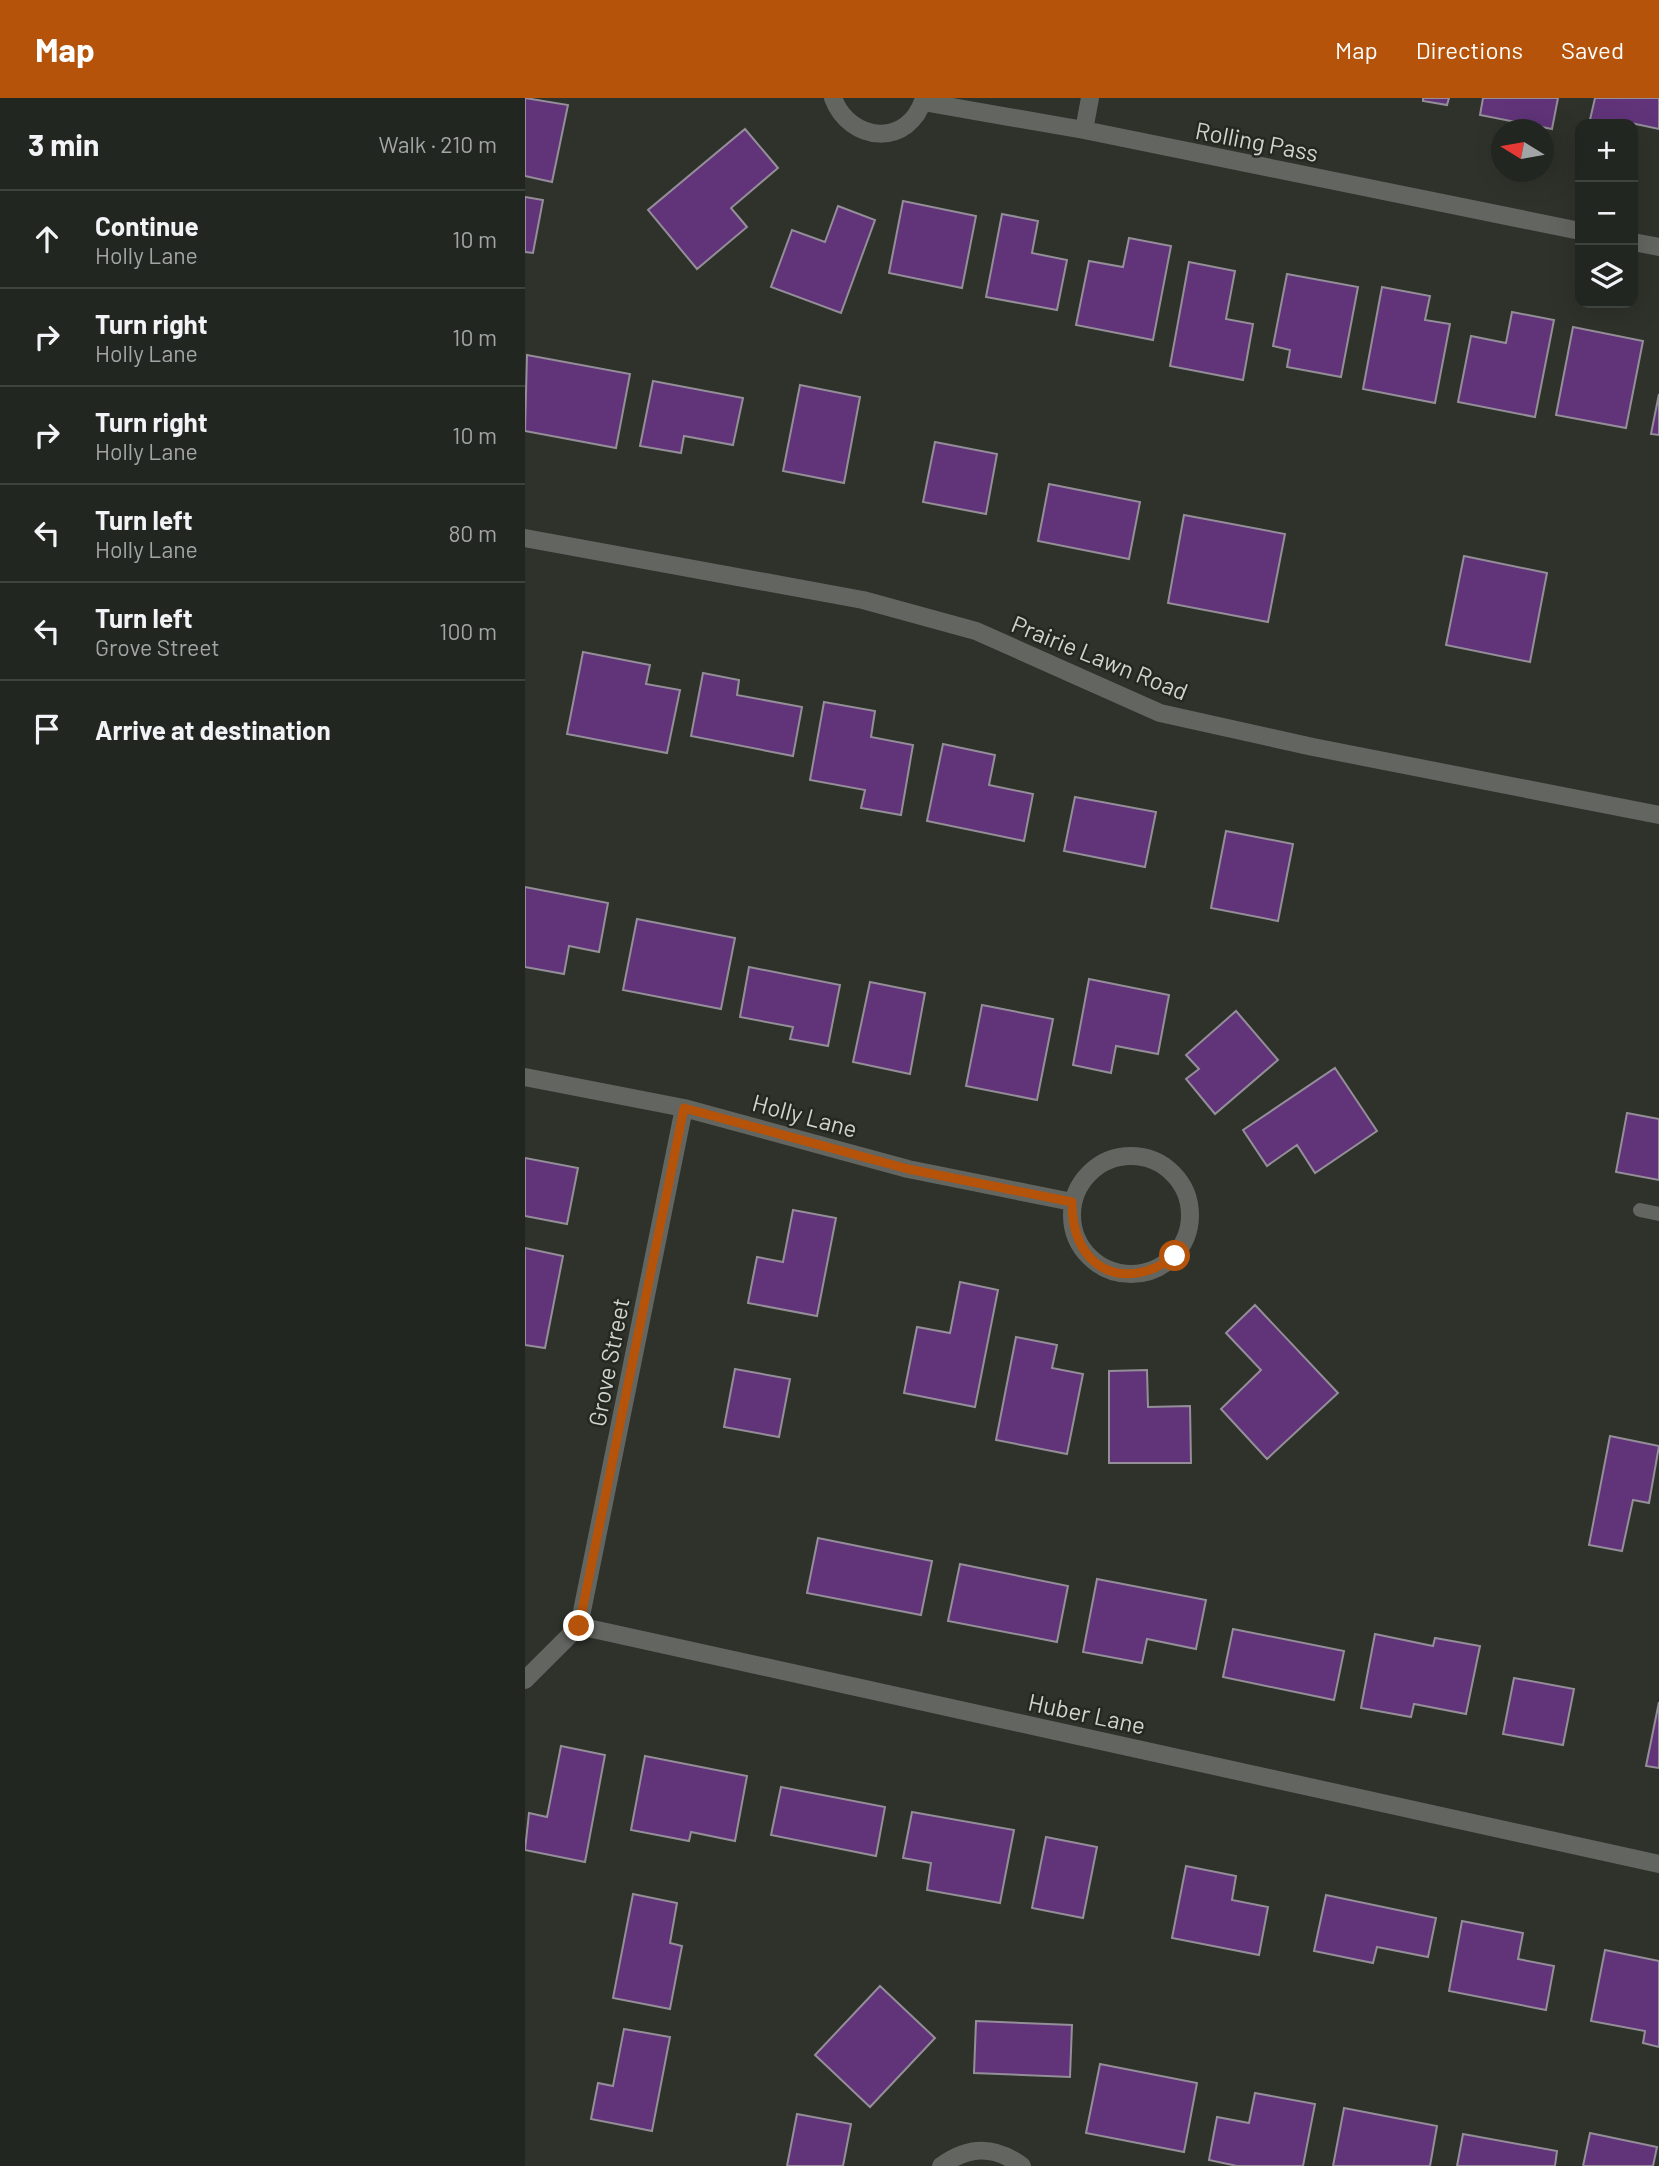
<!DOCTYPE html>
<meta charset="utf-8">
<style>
:root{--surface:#222620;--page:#2e322d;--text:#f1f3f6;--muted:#a2a5a5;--line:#3f433e;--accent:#b45309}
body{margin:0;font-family:Barlow,sans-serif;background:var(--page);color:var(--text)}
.controls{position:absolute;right:21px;top:21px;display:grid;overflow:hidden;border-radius:14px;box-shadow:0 7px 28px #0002}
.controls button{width:63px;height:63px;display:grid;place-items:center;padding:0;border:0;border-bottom:2px solid var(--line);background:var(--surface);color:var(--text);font:35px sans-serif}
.compass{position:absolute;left:966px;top:21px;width:63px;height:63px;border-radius:50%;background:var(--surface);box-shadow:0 7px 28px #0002;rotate:281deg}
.stop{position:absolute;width:21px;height:21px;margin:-16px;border:5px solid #b45309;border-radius:50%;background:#fff}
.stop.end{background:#b45309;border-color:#fff;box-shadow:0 2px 7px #0008}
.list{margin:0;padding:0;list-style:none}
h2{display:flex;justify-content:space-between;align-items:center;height:91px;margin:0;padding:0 28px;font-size:30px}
h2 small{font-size:23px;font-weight:400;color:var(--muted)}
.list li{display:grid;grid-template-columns:46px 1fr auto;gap:21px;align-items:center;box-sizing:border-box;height:98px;padding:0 28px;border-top:2px solid var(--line)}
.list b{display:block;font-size:26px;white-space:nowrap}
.list p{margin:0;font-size:23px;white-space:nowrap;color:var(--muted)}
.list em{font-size:23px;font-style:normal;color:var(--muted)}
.icon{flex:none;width:38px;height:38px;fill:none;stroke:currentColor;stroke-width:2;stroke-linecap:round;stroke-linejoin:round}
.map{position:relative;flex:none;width:1134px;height:2068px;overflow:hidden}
header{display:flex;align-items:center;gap:42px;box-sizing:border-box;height:98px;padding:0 35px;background:var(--accent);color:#fff}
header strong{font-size:33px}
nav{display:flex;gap:38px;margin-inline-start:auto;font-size:24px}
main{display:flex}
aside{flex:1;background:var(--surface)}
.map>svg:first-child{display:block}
.building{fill:#61347a;stroke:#948e98;stroke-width:2}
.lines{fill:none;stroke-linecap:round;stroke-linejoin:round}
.service{stroke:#636561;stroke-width:14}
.minor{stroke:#636561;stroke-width:18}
.route{stroke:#b45309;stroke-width:9}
.labels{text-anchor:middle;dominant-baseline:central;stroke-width:5;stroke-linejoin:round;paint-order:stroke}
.street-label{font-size:24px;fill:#d1d3ce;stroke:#242820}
</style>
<header>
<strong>Map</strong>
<nav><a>Map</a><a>Directions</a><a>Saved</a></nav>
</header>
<main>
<aside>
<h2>3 min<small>Walk · 210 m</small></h2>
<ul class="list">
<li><svg class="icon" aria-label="ahead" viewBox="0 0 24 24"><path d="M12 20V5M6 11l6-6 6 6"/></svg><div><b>Continue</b><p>Holly Lane</p></div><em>10 m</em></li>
<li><svg class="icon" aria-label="right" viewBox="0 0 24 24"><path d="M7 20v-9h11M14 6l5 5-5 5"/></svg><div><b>Turn right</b><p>Holly Lane</p></div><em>10 m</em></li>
<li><svg class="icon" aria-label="right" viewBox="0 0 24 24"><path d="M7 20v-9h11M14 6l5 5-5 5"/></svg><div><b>Turn right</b><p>Holly Lane</p></div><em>10 m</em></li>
<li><svg class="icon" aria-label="left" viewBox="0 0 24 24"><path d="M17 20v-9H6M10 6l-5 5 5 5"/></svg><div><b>Turn left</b><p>Holly Lane</p></div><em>80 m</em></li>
<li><svg class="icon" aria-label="left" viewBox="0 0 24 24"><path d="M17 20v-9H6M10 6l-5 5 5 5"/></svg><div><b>Turn left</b><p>Grove Street</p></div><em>100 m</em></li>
<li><svg class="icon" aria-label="arrive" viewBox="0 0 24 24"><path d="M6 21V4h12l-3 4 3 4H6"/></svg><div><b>Arrive at destination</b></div></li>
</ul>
</aside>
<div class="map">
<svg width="1134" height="2068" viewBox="0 0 1134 2068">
<rect width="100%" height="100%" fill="#2e322a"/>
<path class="building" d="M0 0 43 7 27 84 0 78Z
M898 0H924L922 7 898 3Z
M958 0H1033L1027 31 955 17Z
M1070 0H1134V31L1106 25 1064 26Z
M220 31 253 70 206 110 222 129 172 171 123 112Z
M0 99 18 102 8 155 0 154Z
M378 103 451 118 437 190 364 175Z
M313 108 350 122 316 215 246 189 267 132 300 144Z
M477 116 513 123 507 155 542 162 532 212 461 199Z
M604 140 646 148 628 242 551 227 564 163 598 169Z
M664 164 710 173 701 221 728 226 718 282 645 268Z
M762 176 833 189 816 279 762 269 765 252 748 248Z
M857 189 905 198 900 222 925 226 910 305 838 291Z
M987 214 1029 222 1010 319 933 304 946 238 981 245Z
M1048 229 1118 243 1101 330 1031 317Z
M2 257 105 276 91 350 0 333Z
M128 283 218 300 208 347 159 338 156 355 115 348Z
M275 287 335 299 319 385 258 373Z
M1134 296V337L1126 336Z
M410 344 472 356 461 416 398 404Z
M524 386 615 404 604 461 513 443Z
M659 417 760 436 743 524 643 505Z
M939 458 1022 475 1005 564 921 547Z
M58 554 125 567 121 586 155 592 142 655 42 636Z
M178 575 214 582 212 597 277 609 268 658 166 638Z
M299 604 350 613 346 639 388 647 376 717 336 710 340 692 285 682Z
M418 646 470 657 464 687 508 696 499 743 402 723Z
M550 699 631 714 620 769 539 753Z
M701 733 768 746 753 823 686 810Z
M0 789 83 805 74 854 44 848 39 876 0 869Z
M112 821 210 840 196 911 98 892Z
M224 869 315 887 303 948 265 941 268 929 215 919Z
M564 881 644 897 633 956 591 948 586 975 548 967Z
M345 884 400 895 385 976 328 964Z
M457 907 528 921 512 1002 441 988Z
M711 913 753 962 690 1016 661 981 674 971 661 957Z
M810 970 852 1033 790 1075 772 1047 742 1068 718 1032Z
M1102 1015 1134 1021V1082L1091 1074Z
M0 1060 53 1070 42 1126 0 1118Z
M268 1112 311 1120 292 1218 223 1205 232 1159 258 1164Z
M0 1150 38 1158 20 1250 0 1247Z
M435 1184 473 1192 450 1309 379 1295 392 1229 425 1235Z
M730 1207 813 1295 742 1361 696 1311 736 1272 701 1235Z
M491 1239 532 1247 527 1270 558 1276 542 1356 471 1342Z
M210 1271 265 1281 254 1339 199 1329Z
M622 1272 623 1309 665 1308 666 1365H584V1273Z
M1085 1338 1134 1348 1124 1405 1108 1402 1097 1453 1064 1447Z
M293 1440 407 1463 396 1517 282 1495Z
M435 1466 543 1488 532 1544 423 1523Z
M572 1481 681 1502 671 1551 622 1541 617 1565 558 1554Z
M708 1531 819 1553 809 1602 698 1579Z
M850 1536 908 1548 910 1540 955 1548 941 1616 889 1606 886 1619 836 1610Z
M989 1580 1049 1591 1038 1647 978 1636Z
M1134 1604V1670L1121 1668Z
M36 1648 80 1657 60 1764 0 1752 4 1715 22 1719Z
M120 1658 222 1678 210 1743 166 1734 164 1743 106 1732Z
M256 1689 360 1709 351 1758 246 1737Z
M387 1714 489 1732 475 1805 402 1792 406 1765 378 1760Z
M521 1739 572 1749 558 1820 507 1810Z
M661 1768 711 1778 707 1802 743 1809 734 1857 647 1840Z
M108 1796 152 1805 145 1845 157 1848 145 1911 88 1900Z
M801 1797 911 1820 903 1859 852 1849 848 1865 789 1853Z
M937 1823 998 1835 993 1861 1029 1868 1021 1912 924 1893Z
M1080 1852 1134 1863V1949L1118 1945 1120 1933 1066 1923Z
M355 1888 410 1940 345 2009 290 1957Z
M451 1923 547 1927 545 1979 449 1975Z
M99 1931 145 1939 127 2033 66 2021 73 1985 88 1988Z
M575 1966 672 1985 659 2054 561 2035Z
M730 1995 790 2006 778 2068H712L684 2062 692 2019 724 2025Z
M819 2010 912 2028 905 2068H808Z
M272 2016 326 2026 318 2068H262Z
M1065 2035 1132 2049 1128 2068H1058Z
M938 2036 1032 2053 1030 2068H932Z"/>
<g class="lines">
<path class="service" d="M1115 1112 1134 1116"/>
<path class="minor" d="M308 0C325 45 384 50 399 0
M398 4 559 32 1055 133
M559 32 565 0
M1108 144 1134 149
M0 440 338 502 451 533 635 615 788 649 1134 717
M0 979 159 1010 383 1071 547 1104
M547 1117a59 59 0 1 1 118 0a59 59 0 1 1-118 0Z
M54 1528 159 1010
M0 1582 54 1528 1134 1766
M416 2068C443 2048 469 2047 497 2068"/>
</g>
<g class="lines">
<path class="route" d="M54 1528 159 1010 383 1071 547 1104C546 1169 597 1197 650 1158"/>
</g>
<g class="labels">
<g class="street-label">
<text transform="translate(732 43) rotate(11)">Rolling Pass</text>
<text transform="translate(575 559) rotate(22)">Prairie Lawn Road</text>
<text transform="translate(280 1017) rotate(15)">Holly Lane</text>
<text transform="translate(83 1264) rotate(-79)">Grove Street</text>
<text transform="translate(562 1615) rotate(12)">Huber Lane</text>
</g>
</g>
</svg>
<div class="controls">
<button>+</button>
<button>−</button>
<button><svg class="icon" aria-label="layers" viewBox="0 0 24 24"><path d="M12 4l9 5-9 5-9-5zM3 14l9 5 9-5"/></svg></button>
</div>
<svg class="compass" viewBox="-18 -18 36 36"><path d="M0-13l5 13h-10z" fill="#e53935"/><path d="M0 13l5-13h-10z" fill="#a2a5a5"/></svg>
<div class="stop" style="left:650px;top:1158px"></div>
<div class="stop end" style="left:54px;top:1528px"></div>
</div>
</main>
